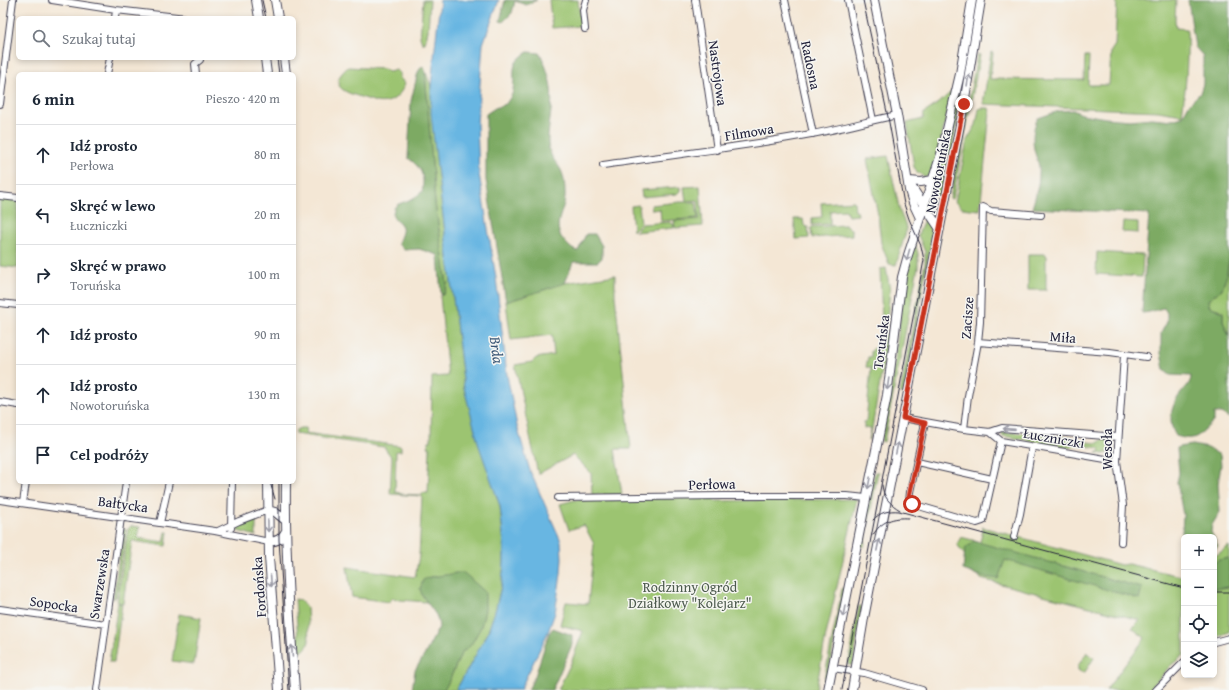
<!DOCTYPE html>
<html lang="pl">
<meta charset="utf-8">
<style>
:root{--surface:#fff;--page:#f2f2f3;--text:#1f2937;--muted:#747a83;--line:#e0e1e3}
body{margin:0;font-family:"Gentium Book Plus",serif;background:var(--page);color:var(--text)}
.controls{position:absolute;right:12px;bottom:12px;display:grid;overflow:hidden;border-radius:6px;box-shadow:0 2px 6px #0003}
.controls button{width:36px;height:36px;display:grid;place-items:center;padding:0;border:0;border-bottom:1px solid var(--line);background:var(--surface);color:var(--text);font:20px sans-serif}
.stop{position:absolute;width:12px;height:12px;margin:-9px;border:3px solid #c8321e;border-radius:50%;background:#fff}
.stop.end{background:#c8321e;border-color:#fff;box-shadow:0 1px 4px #0008}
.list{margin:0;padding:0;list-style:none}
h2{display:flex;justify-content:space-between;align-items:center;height:52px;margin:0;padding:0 16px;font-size:17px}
h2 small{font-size:13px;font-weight:400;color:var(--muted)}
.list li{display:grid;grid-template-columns:26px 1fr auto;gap:12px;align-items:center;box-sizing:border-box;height:60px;padding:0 16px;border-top:1px solid var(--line)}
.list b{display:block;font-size:15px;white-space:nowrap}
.list p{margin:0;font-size:13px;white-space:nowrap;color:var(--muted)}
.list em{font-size:13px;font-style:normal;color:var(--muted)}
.icon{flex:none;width:22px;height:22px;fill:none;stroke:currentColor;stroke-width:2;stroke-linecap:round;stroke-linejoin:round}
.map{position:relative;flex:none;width:1229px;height:690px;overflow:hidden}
.search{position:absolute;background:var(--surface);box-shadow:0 2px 6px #0003;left:16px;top:16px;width:280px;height:44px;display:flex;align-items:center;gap:10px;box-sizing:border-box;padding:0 14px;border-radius:6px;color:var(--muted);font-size:15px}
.panel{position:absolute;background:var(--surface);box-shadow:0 2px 6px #0003;left:16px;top:72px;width:280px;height:412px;border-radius:6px}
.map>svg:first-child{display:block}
.green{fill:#9cc471;stroke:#5f7356}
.forest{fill:#7daa63;stroke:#50664f}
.water{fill:#68b6e2;stroke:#456c8e}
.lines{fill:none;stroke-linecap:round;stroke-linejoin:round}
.street-casing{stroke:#424052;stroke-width:8}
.secondary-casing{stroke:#424052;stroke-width:10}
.street{stroke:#fff;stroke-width:6}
.secondary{stroke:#fff;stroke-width:8}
.tram{stroke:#22223b;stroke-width:1}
.oneway{stroke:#9c9ca7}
.route{stroke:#c8321e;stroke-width:5}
.labels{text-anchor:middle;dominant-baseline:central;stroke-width:3;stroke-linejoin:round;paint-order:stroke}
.street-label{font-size:14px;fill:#22223b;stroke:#f6f6f2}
.park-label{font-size:14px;fill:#4d5b4e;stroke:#f6f6f2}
.water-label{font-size:15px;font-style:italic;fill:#3a5675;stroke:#f6f6f2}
</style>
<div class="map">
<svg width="1229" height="690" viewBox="0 0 1229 690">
<rect width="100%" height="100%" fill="#f6f6f2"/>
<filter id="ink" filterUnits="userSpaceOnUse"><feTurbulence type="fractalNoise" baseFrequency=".025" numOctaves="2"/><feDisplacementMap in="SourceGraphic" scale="8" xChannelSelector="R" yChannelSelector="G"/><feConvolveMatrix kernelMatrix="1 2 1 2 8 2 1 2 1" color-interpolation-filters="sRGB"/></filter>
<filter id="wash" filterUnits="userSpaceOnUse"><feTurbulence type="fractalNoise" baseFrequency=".012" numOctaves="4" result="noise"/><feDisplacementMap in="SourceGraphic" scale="16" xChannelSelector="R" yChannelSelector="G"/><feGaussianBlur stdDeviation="0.9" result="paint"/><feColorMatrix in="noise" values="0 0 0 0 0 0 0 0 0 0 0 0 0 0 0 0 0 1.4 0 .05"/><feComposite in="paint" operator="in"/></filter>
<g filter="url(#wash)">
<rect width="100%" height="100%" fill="#f4e7d5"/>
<path class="green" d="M423 0H430L428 31 425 43H422L420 37Z
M549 0H578L581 26 552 28Z
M975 0H978L959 112 943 196 933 193 945 152Z
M1117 0H1176L1175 20 1176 28 1187 29C1188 58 1186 86 1182 115L1158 111 983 104 991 52 993 53 990 79 1084 80 1085 56H1089L1088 85H1109L1111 51 1115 45Z
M978 55H980L953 198 951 199 950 198 977 57Z
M348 67 384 69 389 72 396 70 400 73V78L405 84C400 96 391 105 376 102 372 101 368 99 364 98 347 93 325 87 348 67Z
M425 70 431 86 437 167 464 387 480 446 500 506 504 544V563L502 582 496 608 487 635 456 690H443L448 683 462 652 471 645 456 573 446 576 429 577 422 595 427 602 400 600 393 598 389 602 352 597 347 567 415 577 419 556 422 496 390 494 392 458 384 447 295 434 296 430 300 428H306L305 433 401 446V451H396L395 492 400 493V494L422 495V493H428L430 447H428L429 441H431L432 377 448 376 440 296 444 294 447 284 435 203Z
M952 91 940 145 932 172 928 176 924 178 923 176 917 172 914 167 907 123 923 119 924 113 939 103Z
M982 108H989L990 112 980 210 962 208 955 202 967 140 976 125 979 109Z
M888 156 900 212 907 228 896 265 889 264 881 243 878 215 867 159Z
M700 186 703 226 675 228 674 221 699 219 698 200 686 201 684 187Z
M680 187V191L677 194 642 197 641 190Z
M0 199 18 201V268L0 266Z
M854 201 855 211H857L858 215 848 216 846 210 830 211V224L812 225V218L822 217 821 203Z
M680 202H696L698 218 661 221 660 209 652 210 651 205Z
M639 205 641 223 633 231 631 206Z
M794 219H803L804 225 806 227H808L809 238 796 239Z
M928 219 933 224V233C922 287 914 340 904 394L900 393 925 263V252L918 235 923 222 924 220Z
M670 222 674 225V228L635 232 642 224Z
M1123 222 1138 223V233L1122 232Z
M845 225 852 230V235L812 238 811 228 812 227Z
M915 244 918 253V267L884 442 881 441 893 378 903 292 906 276Z
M1097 252 1143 255 1142 277 1096 274Z
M1028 254H1046V290H1028Z
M1229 259V336L1223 321V312L1218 309 1210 307 1208 300 1222 289 1226 278Z
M886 268 890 290 886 330V348L870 440H869L871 429 864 428V422H866L871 368 866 367 868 357H871V351L880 342 882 324 880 269Z
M615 275V295L631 449H615L622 494 592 495 591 473 573 455 538 474 515 365 532 362 536 358 554 355 552 335 511 340 506 302 565 283Z
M1003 432 1058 436 1056 445 1003 436 1001 433Z
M1060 436 1073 437 1074 441 1098 443 1103 439 1108 440 1112 443 1113 448 1110 452 1104 454 1097 453 1100 450 1098 448 1076 444 1071 448 1058 445Z
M875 472H878L864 547 860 546Z
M713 498 714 501 857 499 826 635 816 690H558L571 663 583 631 560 625 566 602 588 604 594 544 584 525 569 530 560 504 574 500Z
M256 518V536L238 531 237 528 239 526Z
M131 526 140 527 138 538 164 542 166 532H168L166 546 132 541 123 603 117 602 128 529Z
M982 527 1121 565 1128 564 1184 577V655L1170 666 1149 690H1106L1145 638 1132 628 1140 620 981 579 957 544 961 537 980 542 983 530Z
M123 529H126L116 597 113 599Z
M1229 546V632L1214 638V557Z
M845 586 825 690H822L842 589Z
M295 599 300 600 307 608 309 641C307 648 305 650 299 653Z
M118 603 122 604 114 662H109Z
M859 606H862L853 665H848L849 660Z
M179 614 201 618 194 664 172 661Z
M1087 652 1094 658 1085 672H1081L1078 670V666Z"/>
<path class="forest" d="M505 0H537L526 5 515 1 512 13 503 22 500 21Z
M1188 0H1229V259L1226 278 1221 290 1208 300 1209 306 1219 310 1223 313V321L1229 336V418L1221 413H1214V421C1199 433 1199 443 1176 436 1167 422 1171 404 1182 392 1186 387 1191 383 1191 376L1170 375 1164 370 1161 353V333L1167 322V313L1164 308C1156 309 1151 313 1142 313L1149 214 1032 208C1036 195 1040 181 1039 167 1038 160 1035 155 1034 149 1032 138 1033 127 1038 118L1059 111 1073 110 1082 114 1106 118 1130 120 1152 118 1172 120 1182 117 1189 104 1200 93 1203 84V56L1195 47Z
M528 52 540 53C551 76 554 94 550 119 549 129 546 142 550 152 552 159 558 164 561 170 564 176 565 185 565 192 567 211 548 225 566 243 570 247 572 250 578 251L586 234H595L602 246V258L598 262H573L565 283 506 302 486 180V114L495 108 506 104C508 100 513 95 513 90 516 71 508 64 528 52Z
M422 66 425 70 435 203 447 284 444 294 441 295 438 255 419 249 404 250 398 244C402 230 407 228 393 217 393 203 398 205 409 200 413 199 418 195 422 192 425 176 422 168 408 158L411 101 418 72Z
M1193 445 1208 448 1220 455 1221 465 1218 484 1220 512 1212 525 1211 532 1218 546 1214 551V537H1184V543L1182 533 1183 515 1177 482 1179 473 1177 449 1178 447Z
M974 541 1142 588 1139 599 1005 560 998 579 983 577 963 570 965 549Z
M1229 558V587L1214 589V563L1219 560Z
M456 573H464L485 592V610L481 627 471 645 462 652 448 683 443 690H412L415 670 424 656 439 627 438 621 436 615 422 595 420 589 423 580C433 575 445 576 456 573Z
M553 628 572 635V645L552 690H528L535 676 549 633Z"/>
<path class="water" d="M440 0H499L483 44 477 124 479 174 496 278 507 375 517 426 530 471 561 541 562 558 561 574 555 613 548 632 520 690H456L487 635 496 608 502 582 504 563V544L500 506 479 446 464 388 437 167 431 114V86Z"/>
</g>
<g filter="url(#ink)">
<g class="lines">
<g class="street-casing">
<path id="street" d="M52 0 116 10 186 18
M695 0 717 150
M785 0 813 134
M848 0 873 120
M115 18 116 10
M585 29 583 10 586 0
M107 74 110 58
M196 74 195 64 200 60V58
M0 104 13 0
M603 165C672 155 742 147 811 134 840 129 868 121 897 115
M0 196 18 198
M0 303 18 305
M978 342 1110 352 1146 357
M0 402 18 405
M903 418 964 429 990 432 1002 428 1118 437
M925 423 910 492 909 502 912 504 977 523 983 521 1001 441
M964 429 968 396 978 342 980 322 983 207 991 211 1041 215
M990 432 1001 441 1117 461
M917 462 992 479
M558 498 723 496H847L866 498
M0 500 215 531 269 542
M23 503 26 482
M160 523 169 482
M231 528 232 482
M218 531 239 521 268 510
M1014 537 1020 514 1032 447
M1121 542 1123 505 1117 461 1124 355
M0 609 106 624
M1214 642 1229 638
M833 668 864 673 922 690
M97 690 126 482
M1156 690 1184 662"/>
</g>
<g class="secondary-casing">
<path id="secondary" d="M256 0 259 18
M275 0 278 18
M874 0 897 115 909 190 913 203 920 218
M265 58 267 74
M284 58 286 74
M909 181 921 182 933 180
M911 186 940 229
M268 482 269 557 279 690
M286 482C285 552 290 621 295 690
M268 510 275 512 285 520
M269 542C277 541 282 539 286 531
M828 690 887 395 902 277 908 255 942 151 960 74 972 0
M852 690 864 618 964 104 981 0"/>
</g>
<use href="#street" class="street"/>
<use href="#secondary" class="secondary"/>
<path class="tram" d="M262 0 266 18
M277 58 279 74
M270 482 275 499
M279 482V540L289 690
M882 485C883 497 890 504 900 510
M873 520C880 512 889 510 899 511L1184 588
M873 535C881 521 893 517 909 518
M1214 592H1229
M842 690 924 260 921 246 909 219 904 204 888 117 863 0"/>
</g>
<defs><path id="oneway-shaft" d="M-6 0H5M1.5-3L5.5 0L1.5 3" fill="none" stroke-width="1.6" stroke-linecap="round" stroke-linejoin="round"/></defs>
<g class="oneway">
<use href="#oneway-shaft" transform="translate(968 80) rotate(-81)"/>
<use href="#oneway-shaft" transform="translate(908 255) rotate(106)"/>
<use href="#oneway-shaft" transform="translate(888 384) rotate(98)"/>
<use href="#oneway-shaft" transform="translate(1009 429) rotate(-176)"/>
<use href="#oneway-shaft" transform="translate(897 448) rotate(-78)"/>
<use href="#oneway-shaft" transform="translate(869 483) rotate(101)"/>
<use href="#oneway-shaft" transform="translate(268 526) rotate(89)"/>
<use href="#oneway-shaft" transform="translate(878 545) rotate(-79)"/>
<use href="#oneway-shaft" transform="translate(271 581) rotate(86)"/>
<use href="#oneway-shaft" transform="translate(844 611) rotate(101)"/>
<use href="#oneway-shaft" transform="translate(292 651) rotate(-94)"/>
</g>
</g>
<g class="lines" filter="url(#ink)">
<path class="route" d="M912 504 909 498 910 492 925 423 903 418 964 104"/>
</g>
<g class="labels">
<g class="street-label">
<text transform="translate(811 65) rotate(78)">Radosna</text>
<text transform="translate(718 73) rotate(82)">Nastrojowa</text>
<text transform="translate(749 132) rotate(-9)">Filmowa</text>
<text transform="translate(938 171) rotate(-79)">Nowotoruńska</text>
<text transform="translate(967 318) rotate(-86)">Zacisze</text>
<text transform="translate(1063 337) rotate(4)">Miła</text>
<text transform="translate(881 342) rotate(-83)">Toruńska</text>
<text transform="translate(1054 438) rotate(10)">Łuczniczki</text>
<text transform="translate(1107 449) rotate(-90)">Wesoła</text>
<text transform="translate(712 484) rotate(-1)">Perłowa</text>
<text transform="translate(123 504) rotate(8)">Bałtycka</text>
<text transform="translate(99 584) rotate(-81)">Swarzewska</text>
<text transform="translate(259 587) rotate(-94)">Fordońska</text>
<text transform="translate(54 604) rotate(8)">Sopocka</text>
</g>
<g class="park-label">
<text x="690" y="587">Rodzinny Ogród<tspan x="690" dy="16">Działkowy "Kolejarz"</tspan></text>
</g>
<g class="water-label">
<text transform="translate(497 350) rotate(82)">Brda</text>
</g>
</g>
</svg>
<div class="controls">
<button>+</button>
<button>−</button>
<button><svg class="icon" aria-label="locate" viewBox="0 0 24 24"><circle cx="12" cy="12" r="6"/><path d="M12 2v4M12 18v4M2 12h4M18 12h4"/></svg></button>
<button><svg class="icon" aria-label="layers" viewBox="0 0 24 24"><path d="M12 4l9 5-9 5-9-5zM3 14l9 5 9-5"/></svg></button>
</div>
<div class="stop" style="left:912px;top:504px"></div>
<div class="stop end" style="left:964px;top:104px"></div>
<div class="search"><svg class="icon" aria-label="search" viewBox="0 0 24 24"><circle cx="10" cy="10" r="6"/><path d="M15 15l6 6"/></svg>Szukaj tutaj</div>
<section class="panel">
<h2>6 min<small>Pieszo · 420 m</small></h2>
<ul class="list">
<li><svg class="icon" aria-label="ahead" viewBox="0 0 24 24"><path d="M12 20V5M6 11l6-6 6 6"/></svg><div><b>Idź prosto</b><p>Perłowa</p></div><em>80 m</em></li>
<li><svg class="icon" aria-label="left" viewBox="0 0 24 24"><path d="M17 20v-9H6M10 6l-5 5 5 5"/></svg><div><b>Skręć w lewo</b><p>Łuczniczki</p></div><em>20 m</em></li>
<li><svg class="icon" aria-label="right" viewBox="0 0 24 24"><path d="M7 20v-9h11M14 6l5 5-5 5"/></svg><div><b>Skręć w prawo</b><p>Toruńska</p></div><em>100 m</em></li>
<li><svg class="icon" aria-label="ahead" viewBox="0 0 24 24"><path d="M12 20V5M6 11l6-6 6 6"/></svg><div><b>Idź prosto</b></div><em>90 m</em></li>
<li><svg class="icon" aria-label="ahead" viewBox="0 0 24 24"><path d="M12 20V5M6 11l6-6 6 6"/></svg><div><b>Idź prosto</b><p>Nowotoruńska</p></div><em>130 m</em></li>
<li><svg class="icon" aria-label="arrive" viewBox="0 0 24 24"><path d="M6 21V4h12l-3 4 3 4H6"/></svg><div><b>Cel podróży</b></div></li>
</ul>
</section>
</div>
